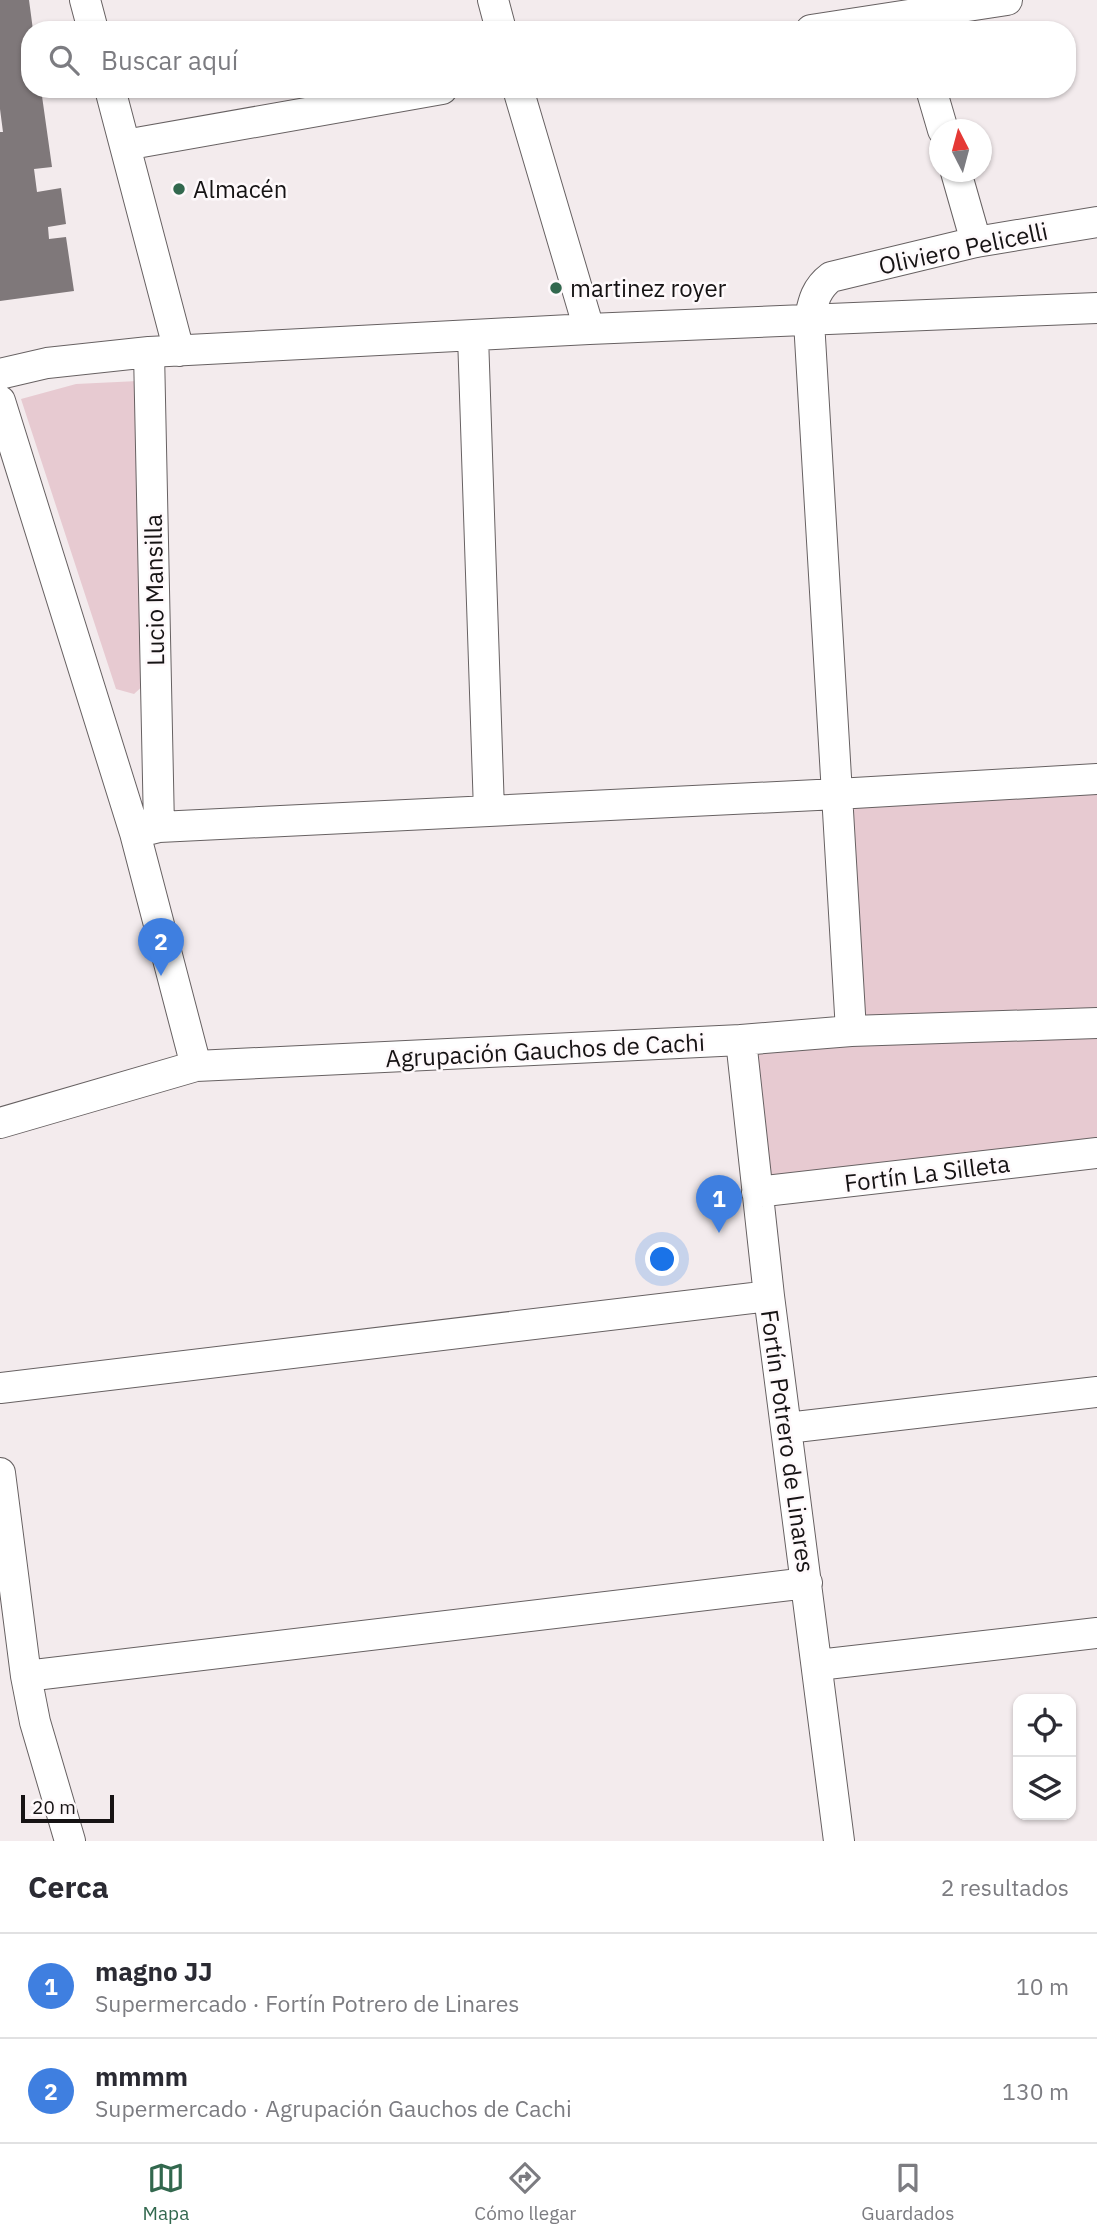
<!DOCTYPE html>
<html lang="es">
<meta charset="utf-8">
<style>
:root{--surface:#fff;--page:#f7f7f7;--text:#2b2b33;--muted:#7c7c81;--line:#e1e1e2;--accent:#32684e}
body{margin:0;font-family:"IBM Plex Sans",sans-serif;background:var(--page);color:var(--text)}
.controls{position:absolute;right:21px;bottom:21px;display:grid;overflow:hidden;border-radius:14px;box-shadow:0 2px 5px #0004}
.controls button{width:63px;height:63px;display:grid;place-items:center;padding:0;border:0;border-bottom:2px solid var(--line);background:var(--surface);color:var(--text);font:35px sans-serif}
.compass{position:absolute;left:929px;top:119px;width:63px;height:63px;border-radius:50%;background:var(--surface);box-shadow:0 2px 5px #0004;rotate:354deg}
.scale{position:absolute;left:21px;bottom:18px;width:93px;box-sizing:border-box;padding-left:7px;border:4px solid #161314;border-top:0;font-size:19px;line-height:24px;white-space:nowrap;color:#161314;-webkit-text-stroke:5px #fef9fb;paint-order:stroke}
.you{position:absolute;left:663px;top:1260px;width:24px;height:24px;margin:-18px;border:5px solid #fff;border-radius:50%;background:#1a73e8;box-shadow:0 0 0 10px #1a73e833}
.badge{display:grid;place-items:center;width:46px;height:46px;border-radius:50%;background:var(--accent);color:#fff;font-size:23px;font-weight:700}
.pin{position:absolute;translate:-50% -58px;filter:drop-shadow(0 2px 4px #0008)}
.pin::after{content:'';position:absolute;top:37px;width:24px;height:21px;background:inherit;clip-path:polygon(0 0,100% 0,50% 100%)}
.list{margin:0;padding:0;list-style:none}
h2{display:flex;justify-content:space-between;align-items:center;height:91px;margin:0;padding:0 28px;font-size:30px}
h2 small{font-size:23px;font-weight:400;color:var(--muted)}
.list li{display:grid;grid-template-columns:46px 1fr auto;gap:21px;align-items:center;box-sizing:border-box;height:105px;padding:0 28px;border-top:2px solid var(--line)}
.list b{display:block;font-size:26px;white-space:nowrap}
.list p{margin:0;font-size:23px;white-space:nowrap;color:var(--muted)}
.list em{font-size:23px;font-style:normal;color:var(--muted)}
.icon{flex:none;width:38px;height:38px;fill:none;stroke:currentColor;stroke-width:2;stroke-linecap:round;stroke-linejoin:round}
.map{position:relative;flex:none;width:1097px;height:1841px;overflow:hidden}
.search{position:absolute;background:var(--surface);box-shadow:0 2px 5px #0004;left:21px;right:21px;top:21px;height:77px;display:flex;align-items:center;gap:18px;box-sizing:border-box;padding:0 24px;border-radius:28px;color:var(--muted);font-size:26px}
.sheet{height:301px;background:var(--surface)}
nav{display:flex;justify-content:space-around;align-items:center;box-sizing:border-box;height:98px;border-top:2px solid var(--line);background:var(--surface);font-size:19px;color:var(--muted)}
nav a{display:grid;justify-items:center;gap:4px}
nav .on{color:var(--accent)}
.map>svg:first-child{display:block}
.green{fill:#e7cad1}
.building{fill:#7f787a}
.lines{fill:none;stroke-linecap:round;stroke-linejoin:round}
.minor-casing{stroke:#676162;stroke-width:32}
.minor{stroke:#fff;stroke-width:30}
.poi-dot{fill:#32684e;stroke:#fef9fb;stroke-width:2.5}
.labels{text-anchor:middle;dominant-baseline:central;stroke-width:5;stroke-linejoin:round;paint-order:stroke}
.poi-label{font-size:24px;fill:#161314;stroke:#fef9fb;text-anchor:start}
.street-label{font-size:24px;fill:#161314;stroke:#fef9fb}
</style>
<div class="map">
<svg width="1097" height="1841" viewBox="0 0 1097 1841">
<rect width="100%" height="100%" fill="#f3ebed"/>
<path class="green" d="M138 381 147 682 134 694 116 689 21 399 76 384Z
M1097 779V1024L851 1031 837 794Z
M1097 1027V1153L757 1192 741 1040Z"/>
<path class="building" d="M0 0H29L33 30H30V89H41L52 167 34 169 37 192 61 188 66 224 48 227 49 239 66 237 74 291 0 301V132H3L0 109Z"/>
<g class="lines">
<g class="minor-casing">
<path id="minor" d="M85 0 93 30
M493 0 501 30
M811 30 1007 0
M110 89 179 351
M518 89 589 329
M931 89 943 130
M125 145 442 89
M956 172 976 242
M473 336 489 811
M149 352 159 827
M0 374 47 363 149 352 589 329 1097 308
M0 401 135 833 196 1066
M135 833 159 827 837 794 1097 779
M851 1031 809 321C813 303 815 289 831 277L976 242 1097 222
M741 1040 769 1296 839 1841
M0 1123 196 1066 741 1040 851 1031 1097 1023
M757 1192 1097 1153
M0 1388 769 1296
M787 1428 1097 1392
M0 1473 26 1676 35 1722 70 1841
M818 1665 1097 1633
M26 1676 807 1583"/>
</g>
<use href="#minor" class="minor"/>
</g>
<g class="poi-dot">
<circle cx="179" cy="189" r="7"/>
<circle cx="556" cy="288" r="7"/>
</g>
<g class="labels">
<g class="poi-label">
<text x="193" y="189">Almacén</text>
<text x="570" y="288">martinez royer</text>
</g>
<g class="street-label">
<text transform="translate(963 248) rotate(-12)">Oliviero Pelicelli</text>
<text transform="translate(154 590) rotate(-91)">Lucio Mansilla</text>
<text transform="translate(545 1050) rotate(-3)">Agrupación Gauchos de Cachi</text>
<text transform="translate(927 1173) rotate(-7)">Fortín La Silleta</text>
<text transform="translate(788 1441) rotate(82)">Fortín Potrero de Linares</text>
</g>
</g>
</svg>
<div class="controls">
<button><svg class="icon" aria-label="locate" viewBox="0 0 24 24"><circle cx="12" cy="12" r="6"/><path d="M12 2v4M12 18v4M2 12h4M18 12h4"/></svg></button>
<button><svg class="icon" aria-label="layers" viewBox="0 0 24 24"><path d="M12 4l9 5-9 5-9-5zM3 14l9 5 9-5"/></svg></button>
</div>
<svg class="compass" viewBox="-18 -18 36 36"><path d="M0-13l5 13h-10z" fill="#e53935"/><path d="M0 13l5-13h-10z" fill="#7c7c81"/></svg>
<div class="scale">20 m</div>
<div class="you"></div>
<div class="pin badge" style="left:719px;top:1233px;background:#3f7fe0">1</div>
<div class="pin badge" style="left:161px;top:976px;background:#3f7fe0">2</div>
<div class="search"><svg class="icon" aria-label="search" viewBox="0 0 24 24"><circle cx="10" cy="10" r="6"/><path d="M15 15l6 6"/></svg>Buscar aquí</div>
</div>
<section class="sheet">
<h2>Cerca<small>2 resultados</small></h2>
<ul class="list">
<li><span class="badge" style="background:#3f7fe0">1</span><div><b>magno JJ</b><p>Supermercado · Fortín Potrero de Linares</p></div><em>10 m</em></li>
<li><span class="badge" style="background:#3f7fe0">2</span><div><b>mmmm</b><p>Supermercado · Agrupación Gauchos de Cachi</p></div><em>130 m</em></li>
</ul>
</section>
<nav>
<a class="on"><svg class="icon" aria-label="map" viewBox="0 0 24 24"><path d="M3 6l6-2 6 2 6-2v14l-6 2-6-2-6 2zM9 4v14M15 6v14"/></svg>Mapa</a>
<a><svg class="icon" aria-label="directions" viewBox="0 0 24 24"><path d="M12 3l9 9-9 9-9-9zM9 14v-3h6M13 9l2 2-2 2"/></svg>Cómo llegar</a>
<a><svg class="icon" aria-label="saved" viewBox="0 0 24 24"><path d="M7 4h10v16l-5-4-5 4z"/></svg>Guardados</a>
</nav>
